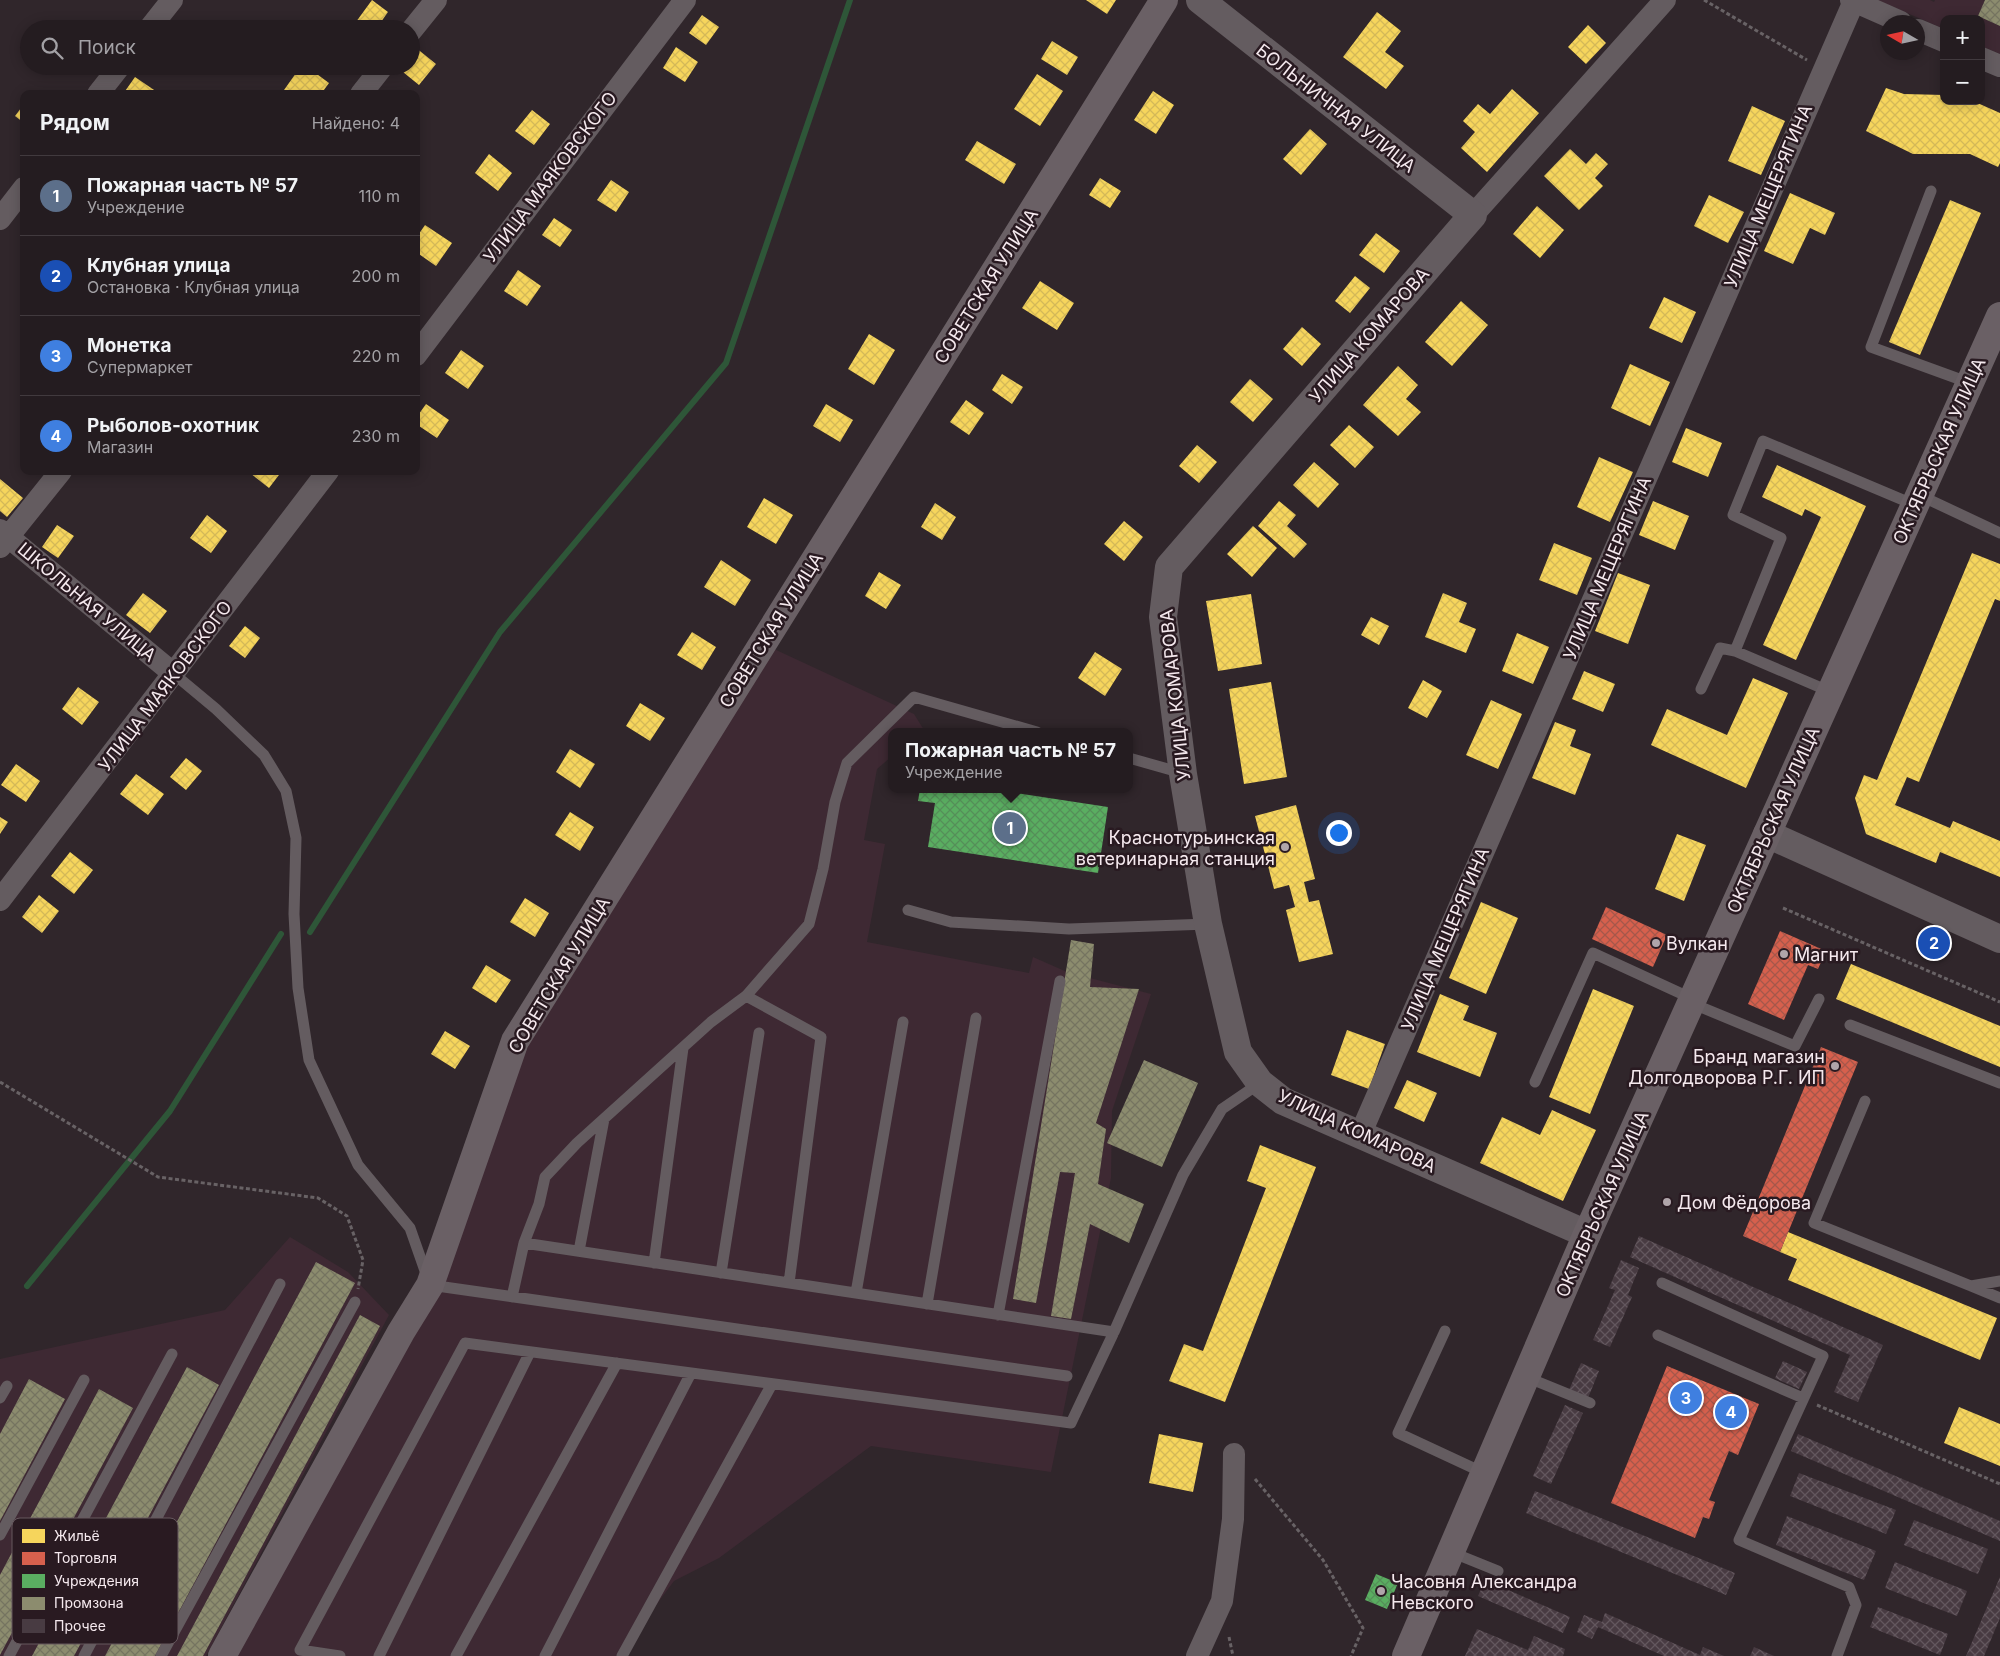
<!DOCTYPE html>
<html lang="ru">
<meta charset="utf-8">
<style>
:root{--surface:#241c20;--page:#2c2529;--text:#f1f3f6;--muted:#a3a1a5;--line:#413a3e;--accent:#b0a5aa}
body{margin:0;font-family:Inter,sans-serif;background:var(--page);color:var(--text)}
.controls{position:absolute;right:15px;top:15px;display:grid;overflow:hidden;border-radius:10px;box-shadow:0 2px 12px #0003}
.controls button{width:45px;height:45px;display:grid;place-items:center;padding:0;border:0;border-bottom:1px solid var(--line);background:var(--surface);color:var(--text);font:25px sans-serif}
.compass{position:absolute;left:1880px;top:15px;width:45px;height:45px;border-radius:50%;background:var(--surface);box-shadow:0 2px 12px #0003;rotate:279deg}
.you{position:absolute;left:1338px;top:832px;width:18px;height:18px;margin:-12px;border:4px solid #fff;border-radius:50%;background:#1a73e8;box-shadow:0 0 0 8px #1a73e833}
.badge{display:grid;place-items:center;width:32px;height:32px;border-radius:50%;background:var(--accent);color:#fff;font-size:16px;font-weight:700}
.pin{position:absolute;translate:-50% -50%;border:2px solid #fff;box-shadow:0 1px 5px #0006}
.popup{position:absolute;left:888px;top:728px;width:245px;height:65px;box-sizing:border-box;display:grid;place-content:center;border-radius:10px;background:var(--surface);filter:drop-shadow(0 1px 4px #0005);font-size:16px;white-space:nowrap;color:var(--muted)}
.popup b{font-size:19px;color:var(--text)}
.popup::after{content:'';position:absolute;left:50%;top:100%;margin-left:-10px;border:10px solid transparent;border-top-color:var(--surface)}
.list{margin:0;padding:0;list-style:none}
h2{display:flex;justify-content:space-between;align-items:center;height:65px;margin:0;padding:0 20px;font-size:21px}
h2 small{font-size:16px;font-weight:400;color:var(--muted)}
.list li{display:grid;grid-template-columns:32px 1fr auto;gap:15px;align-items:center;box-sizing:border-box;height:80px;padding:0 20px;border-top:1px solid var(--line)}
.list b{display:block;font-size:19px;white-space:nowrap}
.list p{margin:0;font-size:16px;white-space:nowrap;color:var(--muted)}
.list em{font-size:16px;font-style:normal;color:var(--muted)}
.icon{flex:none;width:28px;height:28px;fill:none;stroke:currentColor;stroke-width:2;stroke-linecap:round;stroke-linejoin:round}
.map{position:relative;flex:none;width:2000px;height:1656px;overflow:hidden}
.search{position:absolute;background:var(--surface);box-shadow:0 2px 12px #0003;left:20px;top:20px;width:400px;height:55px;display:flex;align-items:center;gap:12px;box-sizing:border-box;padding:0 18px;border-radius:28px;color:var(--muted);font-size:19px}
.panel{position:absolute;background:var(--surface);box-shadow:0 2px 12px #0003;left:20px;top:90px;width:400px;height:385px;border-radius:10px}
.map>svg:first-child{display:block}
.built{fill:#3e2933}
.homes{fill:url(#homes-cross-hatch)}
.shops{fill:url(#shops-cross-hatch)}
.public{fill:url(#public-cross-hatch)}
.industry{fill:url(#industry-cross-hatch)}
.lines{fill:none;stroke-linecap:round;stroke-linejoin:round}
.stream{stroke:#2e5638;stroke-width:6}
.building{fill:url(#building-cross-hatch)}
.path{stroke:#686265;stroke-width:3;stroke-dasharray:4 2.5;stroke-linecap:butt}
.service{stroke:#645c60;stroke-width:11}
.minor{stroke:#645c60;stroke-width:22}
.tertiary{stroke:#645c60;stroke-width:28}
.secondary{stroke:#6a6065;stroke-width:28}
.poi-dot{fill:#b0a5aa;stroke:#291a21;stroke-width:2}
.labels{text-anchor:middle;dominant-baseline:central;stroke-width:5;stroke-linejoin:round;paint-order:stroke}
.street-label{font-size:18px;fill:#f5e9ee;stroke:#291a21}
.poi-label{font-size:18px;fill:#f5e9ee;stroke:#291a21;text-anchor:start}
.key{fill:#291a21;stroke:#66585e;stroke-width:1}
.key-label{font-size:14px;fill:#f5e9ee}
</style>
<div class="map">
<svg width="2000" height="1656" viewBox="0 0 2000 1656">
<defs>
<pattern id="homes-cross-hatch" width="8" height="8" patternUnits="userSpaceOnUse" patternTransform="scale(1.25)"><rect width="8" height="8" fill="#f6d55c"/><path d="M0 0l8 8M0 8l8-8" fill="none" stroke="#d4b858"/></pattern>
<pattern id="shops-cross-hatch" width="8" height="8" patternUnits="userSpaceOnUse" patternTransform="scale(1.25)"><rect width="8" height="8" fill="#d6604d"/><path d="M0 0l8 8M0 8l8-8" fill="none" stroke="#a5574b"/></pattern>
<pattern id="public-cross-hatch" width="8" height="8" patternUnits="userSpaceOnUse" patternTransform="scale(1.25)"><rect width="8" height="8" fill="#5aae61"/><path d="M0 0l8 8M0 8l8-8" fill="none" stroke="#558f59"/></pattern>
<pattern id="industry-cross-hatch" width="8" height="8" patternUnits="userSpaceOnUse" patternTransform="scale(1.25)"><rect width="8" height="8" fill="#8c8c6e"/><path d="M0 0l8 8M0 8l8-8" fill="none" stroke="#757460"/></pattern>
<pattern id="building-cross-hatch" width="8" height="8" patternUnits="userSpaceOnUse" patternTransform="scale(1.25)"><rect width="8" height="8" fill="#483b42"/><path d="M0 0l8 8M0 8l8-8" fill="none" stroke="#63575e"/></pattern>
</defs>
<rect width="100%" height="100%" fill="#30262b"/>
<path class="built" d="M1877 0H1930L1934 2 1935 0H1983L1985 1 1978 16 2000 26V54L1981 46V19H1944V29Z
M774 649 914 714 924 730 922 732H891V757L877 769 864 840 885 844 867 942 1029 973 1033 957 1067 972 1151 994 1112 1111 1111 1178 1051 1472 871 1446 719 1558 674 1581 618 1656H236L416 1317 525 1043Z
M290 1237 348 1272 389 1315 206 1656H0V1359L225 1310Z"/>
<path class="homes" d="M372 0 388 12 376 29H357L353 26Z
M1086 0H1116L1107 14Z
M1377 12 1401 31 1385 52 1404 66 1386 89 1343 57Z
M702 15 719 27 706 45 689 33Z
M1588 25 1606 43 1586 64 1568 47Z
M1052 41 1078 57 1067 75 1041 59Z
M415 47 436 64 419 85 398 68 411 66V51Z
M676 47 698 62 685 82 663 68Z
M301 66H306L329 83 321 94H289L284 90Z
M1037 74 1063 91 1040 126 1014 109Z
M135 77 160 94H123Z
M1886 88 1904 94 1944 95V101H1973L2000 113V163L1998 167 1970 154H1913L1866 131Z
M1512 89 1539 113 1487 172 1461 148 1475 132 1463 121 1478 104 1490 114Z
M1153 91 1174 105 1156 134 1134 120Z
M24 104V123L15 116Z
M1752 106 1785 121 1761 175 1728 161Z
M532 110 550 124 534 145 515 131Z
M1310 129 1327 144 1301 175 1283 159Z
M977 141 1016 164 1004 184 965 160Z
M1570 149 1586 164 1596 153 1608 164 1595 178 1603 186 1579 210 1544 176Z
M489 154 512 173 498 191 475 173Z
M1100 178 1121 191 1110 208 1089 195Z
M611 180 629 192 616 212 597 200Z
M1790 193 1835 213 1825 235 1810 228 1793 264 1764 251Z
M1709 195 1744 212 1728 243 1694 226Z
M1950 200 1981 213 1920 355 1889 342Z
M1537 206 1564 230 1540 258 1513 234Z
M554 218 572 230 560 247 542 235Z
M425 225 452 243 436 266 416 252V238Z
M1376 233 1400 251 1384 273 1359 255Z
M518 270 541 286 527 306 504 291Z
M1355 276 1370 288 1350 313 1335 301Z
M1040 281 1074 303 1057 330 1022 308Z
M1664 297 1696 312 1682 343 1649 328Z
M1461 301 1488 325 1452 366 1425 342Z
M1302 327 1321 344 1302 366 1283 349Z
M869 334 895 350 874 385 848 369Z
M461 350 484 366 468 389 445 373Z
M1630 364 1670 382 1650 426 1611 408Z
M1398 366 1418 385 1406 399 1421 412 1398 436 1363 405Z
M1002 374 1023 387 1012 404 992 390Z
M1250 379 1273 399 1253 422 1230 402Z
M966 400 984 413 969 435 950 422Z
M426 404 449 420 437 438 416 424V418Z
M826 404 853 420 840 442 813 426Z
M1349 425 1374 447 1355 468 1330 445Z
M1686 428 1722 443 1708 477 1672 462Z
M1197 445 1217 462 1199 483 1179 466Z
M1599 457 1633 472 1610 522 1577 507Z
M1314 462 1339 484 1318 508 1293 485Z
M1777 465 1866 506 1796 660 1763 645 1821 517 1805 509 1802 516 1762 497Z
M251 471H282L269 488 250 473Z
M0 479 23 498 7 517 0 511Z
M764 498 793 515 776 544 747 527Z
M1279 501 1296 515 1287 526 1307 544 1294 558 1258 526Z
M1653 501 1689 516 1675 550 1639 535Z
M935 503 956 517 942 540 921 527Z
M207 515 227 531 211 553 190 538Z
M1124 521 1143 537 1124 561 1104 544Z
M57 525 74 536 58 558 42 547Z
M1253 526 1277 548 1252 577 1227 554Z
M1554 543 1592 558 1577 595 1539 580Z
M1972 553 2000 564V601L1995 599 1919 782 1907 777 1895 805 1950 828 1953 821 2000 841V877L1940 852 1936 863 1866 834 1855 798 1864 775 1877 780Z
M721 560 751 580 735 606 704 587Z
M879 572 901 585 886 609 865 596Z
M1618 573 1650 585 1628 644 1595 631Z
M143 593 167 611 150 633 126 615Z
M1443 593 1467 603 1459 622 1476 629 1466 653 1425 637Z
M1251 594 1262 664 1218 671 1206 601Z
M1371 617 1389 626 1379 645 1361 635Z
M245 626 260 638 245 658 229 646Z
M692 632 716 647 702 670 677 655Z
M1517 633 1549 647 1533 684 1502 671Z
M1095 652 1122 669 1105 696 1078 678Z
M1584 671 1615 684 1603 712 1572 699Z
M1753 678 1788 693 1746 788 1651 745 1667 709 1727 735Z
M1423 680 1442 691 1427 718 1408 708Z
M1271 682 1287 777 1244 784 1229 689Z
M78 687 99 702 82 725 62 709Z
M1491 700 1522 714 1498 769 1466 755Z
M640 703 665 718 650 741 626 726Z
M1555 722 1576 730 1570 746 1591 754 1575 795 1532 778Z
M570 749 595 764 580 788 556 772Z
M186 758 202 771 186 790 170 777Z
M16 764 40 781 26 802 1 785Z
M136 774 164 794 148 815 120 794Z
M1296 805 1315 879 1304 882 1309 902 1319 900 1333 954 1299 962 1286 910 1295 907 1289 885 1274 889 1255 816Z
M570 812 594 827 580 851 555 835Z
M0 817 8 822 0 834Z
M1677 834 1706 845 1684 901 1655 889Z
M70 852 93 870 74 894 51 876Z
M39 895 59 911 42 933 22 917Z
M525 898 549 913 535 937 510 922Z
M1481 902 1518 918 1486 994 1449 978Z
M1851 964 2000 1026V1067L1836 999Z
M486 965 511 980 496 1003 472 988Z
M1593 989 1634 1006 1590 1114 1549 1097Z
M1440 994 1469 1006 1463 1020 1497 1033 1480 1077 1417 1052Z
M1347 1030 1385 1044 1369 1089 1331 1075Z
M445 1031 470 1046 455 1069 431 1054Z
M1407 1080 1437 1093 1424 1122 1394 1108Z
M1552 1110 1596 1130 1563 1201 1480 1163 1502 1117 1540 1135Z
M1260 1145 1316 1167 1225 1402 1169 1381 1184 1344 1203 1351 1266 1188 1247 1181Z
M1788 1232 1997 1318 1980 1360 1788 1280 1797 1259 1780 1252Z
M1959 1407 2000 1424V1466L1944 1443Z
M1159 1434 1203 1443 1193 1492 1149 1483Z"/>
<path class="shops" d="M1606 907 1667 935 1653 967 1592 939Z
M1780 931 1826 951 1818 969 1808 965 1784 1020 1748 1004Z
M1821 1047 1858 1062 1780 1252 1743 1236Z
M1667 1366 1759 1404 1738 1455 1729 1451 1709 1500 1715 1502 1709 1519 1703 1517 1695 1538 1611 1503Z"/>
<path class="public" d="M920 789H989L1108 807 1098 873 928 847 935 803 918 801Z
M1376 1574 1398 1583 1387 1609 1365 1600Z"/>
<path class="industry" d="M1985 0H2000V26L1978 16Z
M1071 940 1094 944 1090 987 1139 989 1096 1123 1106 1129 1098 1184 1144 1204 1129 1243 1090 1224 1071 1319 1051 1316 1075 1173 1060 1172 1036 1303 1013 1299Z
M1144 1060 1198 1083 1162 1167 1107 1143Z
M316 1262 355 1283 155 1656H105Z
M360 1315 380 1326 203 1656H177Z
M187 1367 219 1385 74 1656H32Z
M29 1379 65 1399 0 1521V1434Z
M99 1389 133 1408 0 1655V1575Z"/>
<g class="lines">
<path class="stream" d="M310 932 500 632 726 363 850 0
M27 1286 170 1111 281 934"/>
</g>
<path class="building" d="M1639 1236 1883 1345 1858 1402 1834 1392 1850 1355 1630 1257Z
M1621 1260 1639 1268 1628 1295 1632 1297 1610 1347 1593 1340 1615 1290 1609 1288Z
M1783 1361 1807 1372 1799 1389 1775 1378Z
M1581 1363 1599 1371 1588 1398 1569 1390Z
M1565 1405 1583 1413 1551 1484 1533 1476Z
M1798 1434 2000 1521V1541L1791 1451Z
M1799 1473 1896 1510 1886 1534 1790 1496Z
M1535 1491 1735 1573 1726 1595 1526 1513Z
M1787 1516 1876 1551 1864 1580 1776 1545Z
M1914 1520 1988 1549 1978 1574 1904 1545Z
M1895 1562 1967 1591 1957 1616 1885 1588Z
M2000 1577V1618L1984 1656H1966Z
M1485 1580 1570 1617 1563 1633 1478 1596Z
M1878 1607 1948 1634 1940 1655 1870 1627Z
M1605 1613 1700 1655 1703 1647 1724 1656H1664L1598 1627 1592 1639 1577 1632 1584 1615 1602 1622Z
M1477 1629 1528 1650 1534 1636 1565 1649 1563 1656H1465Z
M1754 1647 1774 1656H1750Z"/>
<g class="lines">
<path class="path" d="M1704 0 1807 60
M1783 908 2000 1002
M0 1082 158 1177 318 1198 347 1216 363 1260 358 1289
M1817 1405 2000 1484
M1255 1479 1323 1560 1363 1628 1351 1656
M1229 1637 1233 1656"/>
<path class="service" d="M1931 191 1871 347 1970 383
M1919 495 2000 533
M1735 651 1781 538 1733 515 1763 441 1915 505
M174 674 216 709 264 755 286 791 296 838 294 914 298 988 309 1060 358 1165 410 1228 430 1285 1067 1376
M1701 689 1720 648 1735 651 1831 692
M1129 758 1182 773
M908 910 951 922 1069 929 1208 924
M746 996 821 1037 789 1283
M1691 1003 1795 1046 1819 999
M1850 1025 2000 1083
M1535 1082 1593 953 1693 999
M1865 1101 1814 1223 1971 1286 2000 1281
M524 1243 539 1204 545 1177 577 1143 711 1022 746 996 809 924 823 869 835 802 847 763 914 697 1037 732
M579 1251 604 1119
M654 1263 683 1048
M721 1273 759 1033
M1662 1283 1823 1356 1739 1540 1849 1587 1856 1605 1837 1656
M1971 1286 2000 1298
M856 1293 903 1022
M512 1297 524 1243 1114 1332
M927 1304 976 1018
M998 1315 1060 981
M1445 1331 1398 1433 1484 1473
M1658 1335 1803 1398
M1526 1377 1590 1403
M0 1398 7 1386
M0 1535 84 1380
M1451 1552 1498 1571
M9 1656 172 1354
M84 1656 280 1284
M161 1656 355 1302
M340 1656 300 1650 465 1343 1071 1423 1114 1332 1183 1175 1222 1109 1260 1083
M379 1656 530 1352
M456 1656 617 1363
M545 1656 691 1373
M622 1656 772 1384"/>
<path class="minor" d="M1851 0 1901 22
M149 29 172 0
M1918 30 1944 41
M411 31 436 0
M1981 58 2000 66
M98 94 120 66
M361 94 383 66
M1473 215 1665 0
M0 219 24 188
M416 355 685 0
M0 530 174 674
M0 547 61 471
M0 900 328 471
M1360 1135 1854 1
M1197 1656 1222 1601 1233 1519 1234 1454"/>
<path class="tertiary" d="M1200 0 1473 215 1169 567 1163 617 1183 774 1208 924 1238 1052 1260 1083 1283 1101 1587 1234
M1767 834 2000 939"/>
<path class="secondary" d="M222 1656 401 1332 430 1285 515 1041 1164 0
M1406 1656 1587 1234 2000 316"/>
</g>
<g class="poi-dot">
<circle cx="1285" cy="847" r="5"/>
<circle cx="1656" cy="943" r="5"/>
<circle cx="1784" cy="954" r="5"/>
<circle cx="1835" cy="1066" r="5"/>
<circle cx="1667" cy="1202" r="5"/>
<circle cx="1381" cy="1591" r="5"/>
</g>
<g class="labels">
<g class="street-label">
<text transform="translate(1336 108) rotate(38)">БОЛЬНИЧНАЯ УЛИЦА</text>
<text transform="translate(550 177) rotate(-53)">УЛИЦА МАЯКОВСКОГО</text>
<text transform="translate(1768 196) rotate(-67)">УЛИЦА МЕЩЕРЯГИНА</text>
<text transform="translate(986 286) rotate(-58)">СОВЕТСКАЯ УЛИЦА</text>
<text transform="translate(1369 335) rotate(-49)">УЛИЦА КОМАРОВА</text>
<text transform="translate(1939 451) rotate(-66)">ОКТЯБРЬСКАЯ УЛИЦА</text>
<text transform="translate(1607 568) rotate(-67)">УЛИЦА МЕЩЕРЯГИНА</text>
<text transform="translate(87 602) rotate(40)">ШКОЛЬНАЯ УЛИЦА</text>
<text transform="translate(771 630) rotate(-58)">СОВЕТСКАЯ УЛИЦА</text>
<text transform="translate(165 686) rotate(-53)">УЛИЦА МАЯКОВСКОГО</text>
<text transform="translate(1175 695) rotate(-96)">УЛИЦА КОМАРОВА</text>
<text transform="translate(1773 820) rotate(-66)">ОКТЯБРЬСКАЯ УЛИЦА</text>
<text transform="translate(1445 939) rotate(-67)">УЛИЦА МЕЩЕРЯГИНА</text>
<text transform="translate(559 975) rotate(-59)">СОВЕТСКАЯ УЛИЦА</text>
<text transform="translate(1357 1131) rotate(25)">УЛИЦА КОМАРОВА</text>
<text transform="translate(1602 1204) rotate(-66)">ОКТЯБРЬСКАЯ УЛИЦА</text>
</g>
<g class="poi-label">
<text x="1275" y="837" text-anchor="end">Краснотурьинская<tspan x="1275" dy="21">ветеринарная станция</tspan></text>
<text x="1666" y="943">Вулкан</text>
<text x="1794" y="954">Магнит</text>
<text x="1825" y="1056" text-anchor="end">Бранд магазин<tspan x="1825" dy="21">Долгодворова Р.Г. ИП</tspan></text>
<text x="1677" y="1202">Дом Фёдорова</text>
<text x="1391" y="1581">Часовня Александра<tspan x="1391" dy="21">Невского</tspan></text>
</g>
</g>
<rect x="12" y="1518" width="166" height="126" rx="8" class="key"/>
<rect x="22" y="1529" width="23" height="14" fill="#f6d55c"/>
<rect x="22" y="1552" width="23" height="13" fill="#d6604d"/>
<rect x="22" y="1574" width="23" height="14" fill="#5aae61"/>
<rect x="22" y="1597" width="23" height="13" fill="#8c8c6e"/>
<rect x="22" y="1619" width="23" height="14" fill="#483b42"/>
<g class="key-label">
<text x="54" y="1541">Жильё</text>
<text x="54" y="1563">Торговля</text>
<text x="54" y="1586">Учреждения</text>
<text x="54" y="1608">Промзона</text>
<text x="54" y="1631">Прочее</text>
</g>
</svg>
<div class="controls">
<button>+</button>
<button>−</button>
</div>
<svg class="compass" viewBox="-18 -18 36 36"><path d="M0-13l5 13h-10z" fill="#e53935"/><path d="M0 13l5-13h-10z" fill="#a3a1a5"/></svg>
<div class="you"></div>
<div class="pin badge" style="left:1010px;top:828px;background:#5c6f8a">1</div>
<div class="popup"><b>Пожарная часть № 57</b>Учреждение</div>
<div class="pin badge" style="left:1934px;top:943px;background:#1a4fb4">2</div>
<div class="pin badge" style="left:1686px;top:1398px;background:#3f7fe0">3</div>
<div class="pin badge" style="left:1731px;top:1412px;background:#3f7fe0">4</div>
<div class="search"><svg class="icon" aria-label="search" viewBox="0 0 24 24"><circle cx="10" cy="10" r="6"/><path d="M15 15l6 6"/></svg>Поиск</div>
<section class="panel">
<h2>Рядом<small>Найдено: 4</small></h2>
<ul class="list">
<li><span class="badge" style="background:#5c6f8a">1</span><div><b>Пожарная часть № 57</b><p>Учреждение</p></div><em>110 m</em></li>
<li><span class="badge" style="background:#1a4fb4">2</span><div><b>Клубная улица</b><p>Остановка · Клубная улица</p></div><em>200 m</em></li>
<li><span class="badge" style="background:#3f7fe0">3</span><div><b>Монетка</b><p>Супермаркет</p></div><em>220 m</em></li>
<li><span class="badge" style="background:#3f7fe0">4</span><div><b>Рыболов-охотник</b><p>Магазин</p></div><em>230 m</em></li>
</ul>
</section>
</div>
